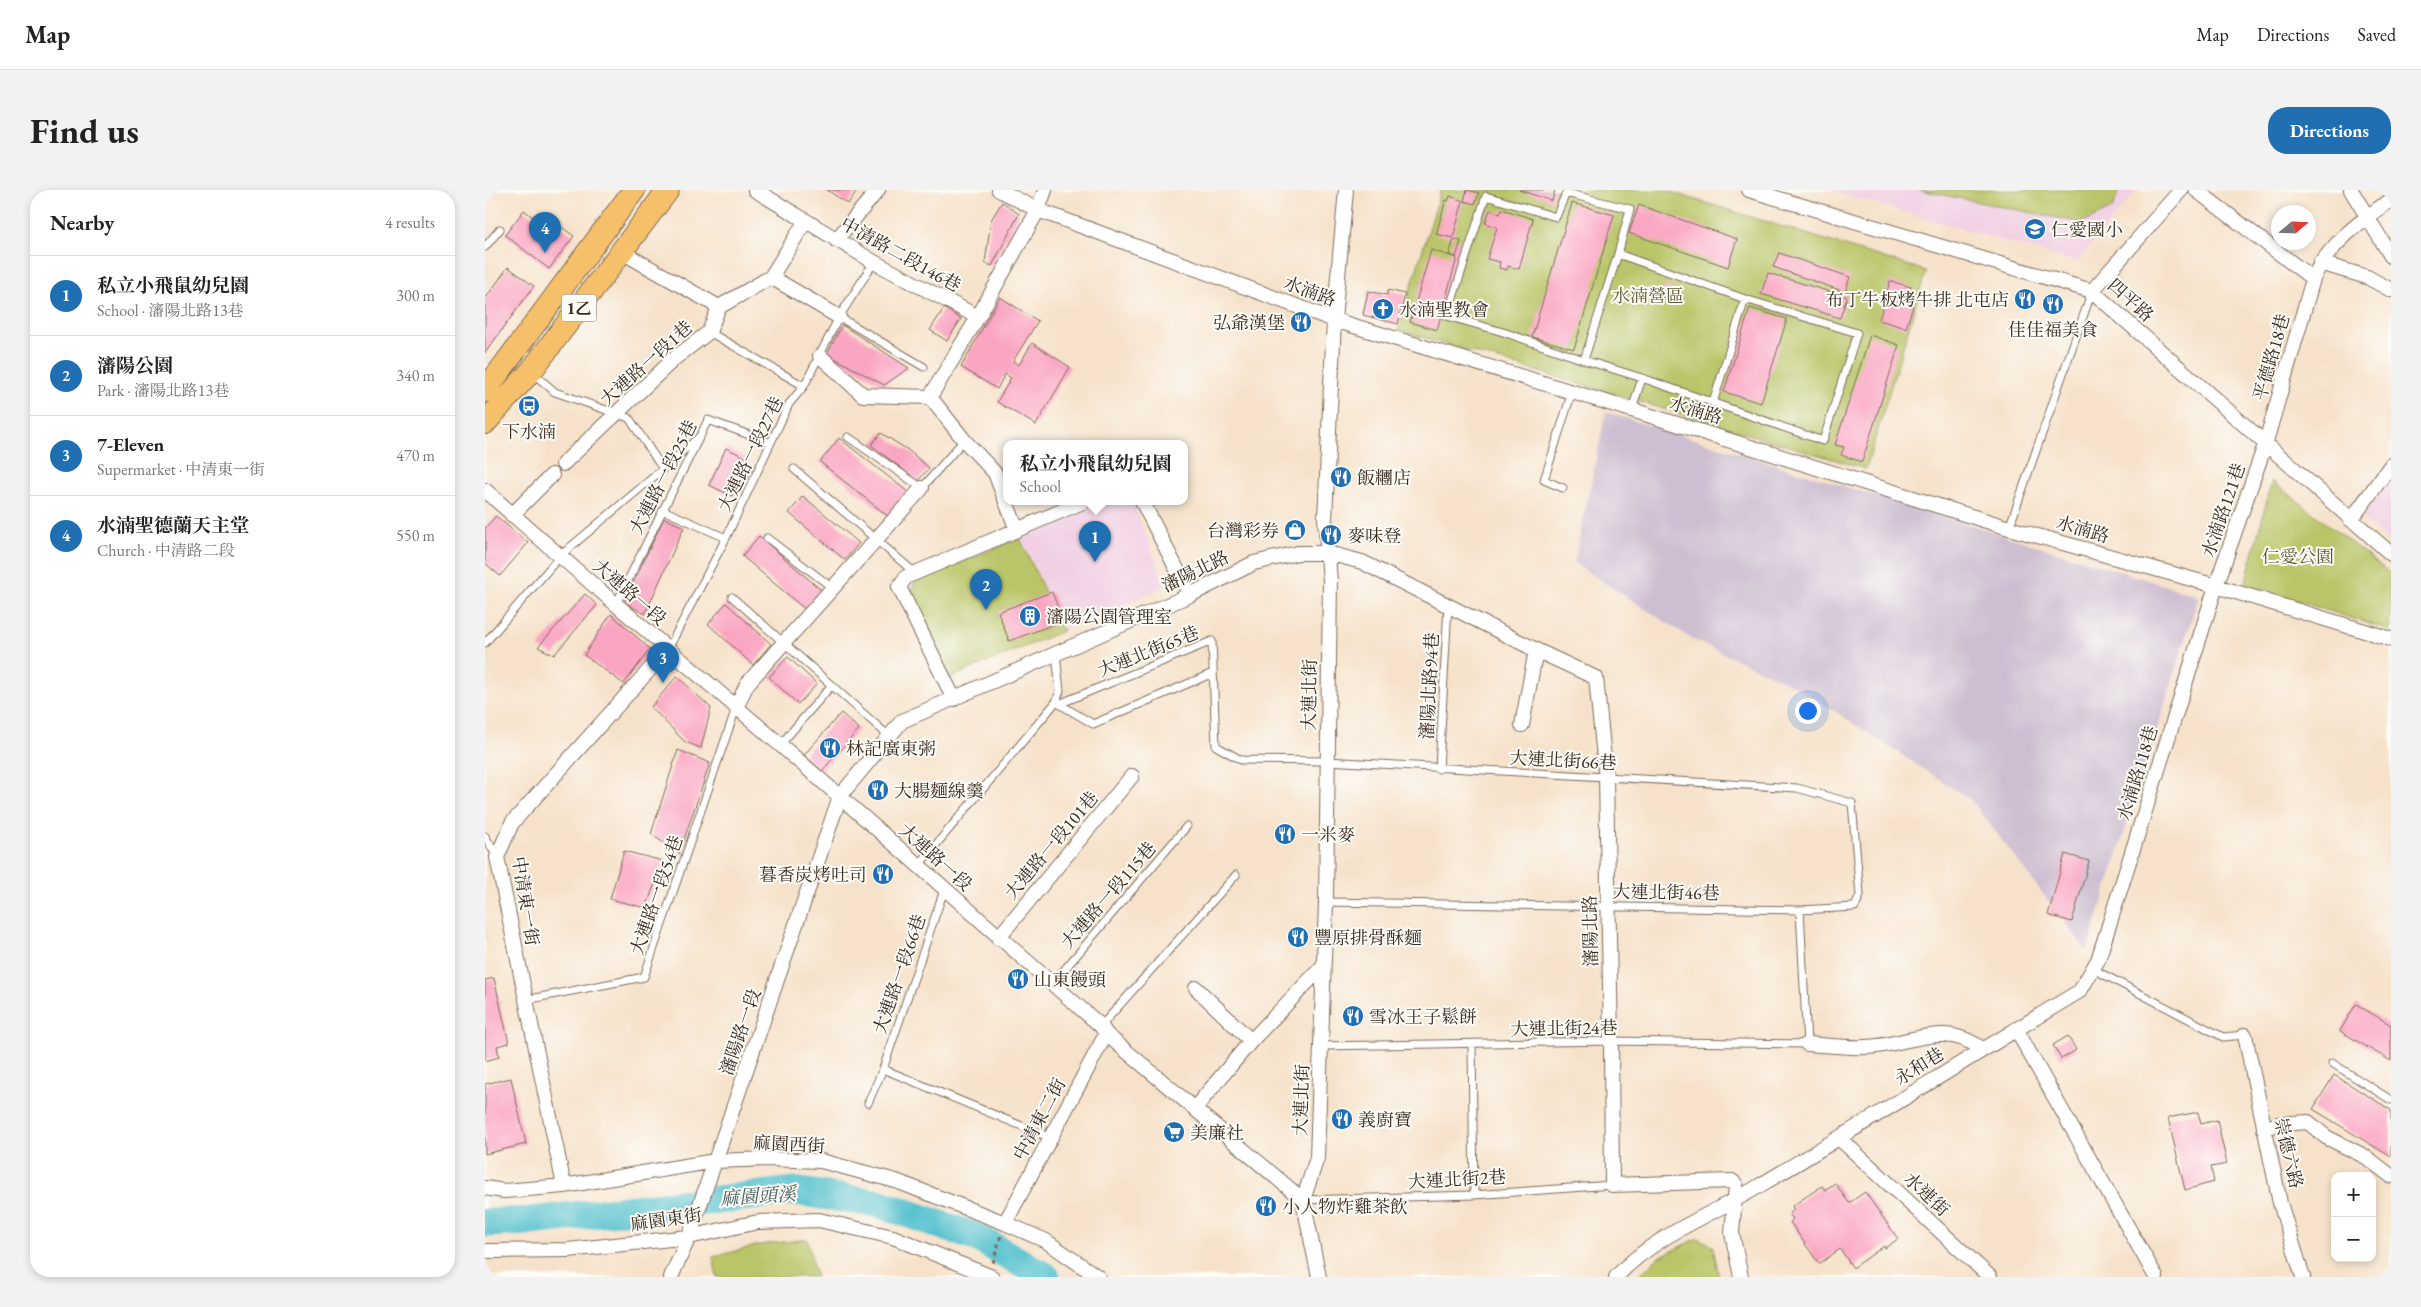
<!DOCTYPE html>
<meta charset="utf-8">
<style>
:root{--surface:#fff;--page:#f2f2f2;--text:#222;--muted:#767676;--line:#e0e0e0;--accent:#1f6fb2}
body{margin:0;font-family:"EB Garamond","Noto Serif TC",serif;background:var(--page);color:var(--text)}
.controls{position:absolute;right:15px;bottom:15px;display:grid;overflow:hidden;border-radius:10px;box-shadow:0 2px 8px #0003}
.controls button{width:45px;height:45px;display:grid;place-items:center;padding:0;border:0;border-bottom:1px solid var(--line);background:var(--surface);color:var(--text);font:25px sans-serif}
.compass{position:absolute;left:1786px;top:15px;width:45px;height:45px;border-radius:50%;background:var(--surface);box-shadow:0 2px 8px #0003;rotate:71deg}
.you{position:absolute;left:1322px;top:520px;width:18px;height:18px;margin:-12px;border:4px solid #fff;border-radius:50%;background:#1a73e8;box-shadow:0 0 0 8px #1a73e833}
.badge{display:grid;place-items:center;width:32px;height:32px;border-radius:50%;background:var(--accent);color:#fff;font-size:16px;font-weight:700}
.pin{position:absolute;translate:-50% -41px;filter:drop-shadow(0 1px 2px #0008)}
.pin::after{content:'';position:absolute;top:26px;width:18px;height:15px;background:inherit;clip-path:polygon(0 0,100% 0,50% 100%)}
.popup{position:absolute;left:518px;top:250px;width:185px;height:65px;box-sizing:border-box;display:grid;place-content:center;border-radius:10px;background:var(--surface);filter:drop-shadow(0 1px 4px #0005);font-size:16px;white-space:nowrap;color:var(--muted)}
.popup b{font-size:19px;color:var(--text)}
.popup::after{content:'';position:absolute;left:50%;top:100%;margin-left:-10px;border:10px solid transparent;border-top-color:var(--surface)}
.list{margin:0;padding:0;list-style:none}
h2{display:flex;justify-content:space-between;align-items:center;height:65px;margin:0;padding:0 20px;font-size:21px}
h2 small{font-size:16px;font-weight:400;color:var(--muted)}
.list li{display:grid;grid-template-columns:32px 1fr auto;gap:15px;align-items:center;box-sizing:border-box;height:80px;padding:0 20px;border-top:1px solid var(--line)}
.list b{display:block;font-size:19px;white-space:nowrap}
.list p{margin:0;font-size:16px;white-space:nowrap;color:var(--muted)}
.list em{font-size:16px;font-style:normal;color:var(--muted)}
.map{position:relative;flex:none;width:1906px;height:1087px;overflow:hidden;border-radius:20px}
header{display:flex;align-items:center;gap:30px;box-sizing:border-box;height:70px;padding:0 25px;background:var(--surface);border-bottom:1px solid var(--line)}
header strong{font-size:24px}
nav{display:flex;gap:28px;margin-inline-start:auto;font-size:18px}
.intro{display:flex;align-items:center;justify-content:space-between;box-sizing:border-box;height:120px;padding:0 30px}
h1{margin:0;font-size:35px}
.button{padding:12px 22px;border-radius:20px;background:var(--accent);color:#fff;font-size:18px;font-weight:700}
main{display:flex;gap:30px;padding:0 30px}
aside{flex:1;background:var(--surface);border-radius:20px;box-shadow:0 2px 8px #0003}
.map>svg:first-child{display:block}
.built{fill:#f1d0e4}
.industrial{fill:#cebed1}
.green{fill:#b9c567;stroke:#7a7842}
.lines{fill:none;stroke-linecap:round;stroke-linejoin:round}
.river{stroke:#54c1ce;stroke-width:29}
.building{fill:#faa6c3}
.service-casing{stroke:#7c6a5a;stroke-width:9}
.minor-casing{stroke:#7c6a5a;stroke-width:16}
.primary-casing{stroke:#7c6a5a;stroke-width:24}
.path{stroke:#7c6a5a;stroke-width:3;stroke-dasharray:4 4;stroke-linecap:butt}
.service{stroke:#fff;stroke-width:7}
.minor{stroke:#fff;stroke-width:14}
.primary{stroke:#f6c06b;stroke-width:22}
.labels{text-anchor:middle;dominant-baseline:central;stroke-width:4;stroke-linejoin:round;paint-order:stroke}
.shield{fill:#fdfcf7;stroke:#75695f;stroke-width:1}
.shield-label{font-size:16px;font-weight:bold;fill:#3b2a1e}
.poi-label{font-size:18px;fill:#3b2a1e;stroke:#fdfcf7;text-anchor:start}
.street-label{font-size:18px;fill:#3b2a1e;stroke:#fdfcf7}
.park-label{font-size:18px;fill:#615834;stroke:#fdfcf7}
.water-label{font-size:19px;font-style:italic;fill:#445f5c;stroke:#fdfcf7}
</style>
<header>
<strong>Map</strong>
<nav><a>Map</a><a>Directions</a><a>Saved</a></nav>
</header>
<div class="intro"><h1>Find us</h1><a class="button">Directions</a></div>
<main>
<aside>
<h2>Nearby<small>4 results</small></h2>
<ul class="list">
<li><span class="badge">1</span><div><b>私立小飛鼠幼兒園</b><p>School · 瀋陽北路13巷</p></div><em>300 m</em></li>
<li><span class="badge">2</span><div><b>瀋陽公園</b><p>Park · 瀋陽北路13巷</p></div><em>340 m</em></li>
<li><span class="badge">3</span><div><b>7-Eleven</b><p>Supermarket · 中清東一街</p></div><em>470 m</em></li>
<li><span class="badge">4</span><div><b>水湳聖德蘭天主堂</b><p>Church · 中清路二段</p></div><em>550 m</em></li>
</ul>
</aside>
<div class="map">
<svg width="1906" height="1087" viewBox="0 0 1906 1087">
<rect width="100%" height="100%" fill="#fdfcf7"/>
<filter id="ink" filterUnits="userSpaceOnUse"><feTurbulence type="fractalNoise" baseFrequency=".02" numOctaves="2"/><feDisplacementMap in="SourceGraphic" scale="10" xChannelSelector="R" yChannelSelector="G"/><feConvolveMatrix kernelMatrix="1 2 1 2 8 2 1 2 1" color-interpolation-filters="sRGB"/></filter>
<filter id="wash" filterUnits="userSpaceOnUse"><feTurbulence type="fractalNoise" baseFrequency=".0096" numOctaves="4" result="noise"/><feDisplacementMap in="SourceGraphic" scale="20" xChannelSelector="R" yChannelSelector="G"/><feGaussianBlur stdDeviation="1.12" result="paint"/><feColorMatrix in="noise" values="0 0 0 0 0 0 0 0 0 0 0 0 0 0 0 0 0 1.4 0 .05"/><feComposite in="paint" operator="in"/></filter>
<g filter="url(#wash)">
<rect width="100%" height="100%" fill="#f6e2ca"/>
<path class="built" d="M1343 0H1652L1592 72Z
M1906 290V353L1877 328Z
M621 311H647L681 396 579 440 537 348Z"/>
<path class="industrial" d="M1121 222 1714 406 1602 761 1486 610 1314 498 1207 449 1089 373Z"/>
<path class="green" d="M956 0H1179L1441 81 1381 279 913 140Z
M1434 0H1635L1627 19 1597 33Z
M1787 291 1906 384V441L1760 394Z
M535 348 578 441 467 487 459 484 426 400 431 391Z
M1213 1048 1228 1056 1234 1087H1152L1174 1067Z
M322 1049 331 1087H232L228 1067 274 1055Z"/>
<g class="lines">
<path class="river" d="M0 1033 45 1031 309 1001 396 1014 493 1048 561 1087"/>
</g>
<g id="blocks">
<path class="building" d="M342 0H372L363 14Z
M982 0 994 3 990 14 979 11Z
M1034 0H1070L1067 11Z
M965 6 978 11 968 48 951 44 961 10 963 11Z
M517 12 534 24 507 76 500 73 506 30Z
M1087 13 1129 25 1089 159 1047 147Z
M1154 15 1252 49 1243 77 1144 43Z
M1017 19 1048 29 1034 79 1023 76 1022 80 1014 78 1015 72 1002 69 1012 37 1000 33 1005 20 1015 24Z
M39 20 69 44 75 36 89 46 64 79 20 45Z
M969 49 976 51 971 67 964 65Z
M946 60 972 68 952 140 925 132Z
M1294 63 1365 87 1360 102 1288 77Z
M23 77 49 96 0 163V109Z
M1283 83 1362 107 1355 128 1276 104Z
M1405 91 1426 97 1421 114 1428 116 1421 138 1394 130Z
M1180 96 1193 101 1189 112 1176 107Z
M903 100 920 104 913 134 878 125 883 101 902 105Z
M515 107 553 131 528 171 534 175 547 153 585 177 551 235 512 212 526 188 520 184 512 199 476 177Z
M459 118 476 129 462 151 445 140Z
M1265 118 1302 129 1276 213 1239 202Z
M357 135 424 178 399 195 342 164Z
M1385 145 1414 155 1377 272 1356 265 1359 257 1350 255Z
M396 243 423 260 444 278 433 291 386 255Z
M354 248 423 302 404 327 335 272Z
M241 258 264 269 247 306 224 295Z
M318 306 374 353 360 370 304 323Z
M11 326 43 353 15 386 0 373V338Z
M179 328 199 337 160 424 139 412Z
M274 346 336 400 322 421 257 366Z
M567 402 578 431 524 451 513 422Z
M100 404 112 415 69 465 53 457Z
M241 413 286 454 268 475 223 434Z
M126 424 165 459 139 494 99 465Z
M303 467 332 494 313 514 284 487Z
M192 486 226 518 216 558 200 552 166 517Z
M356 523 374 539 337 581 319 565Z
M193 560 225 573 194 664 166 644Z
M139 661 178 671 161 718 125 709Z
M1580 664 1604 671 1587 732 1563 725Z
M9 788 24 853 12 856 14 867 0 871V790Z
M1871 814 1906 835V871L1855 841Z
M1583 846 1591 860 1576 869 1568 855Z
M1849 885 1906 920V967L1828 919Z
M26 888 41 954 0 964V894Z
M1713 922 1716 934 1732 930 1742 974 1726 977 1729 992 1700 1000 1683 928Z
M1350 993 1364 1013 1380 1002 1413 1049 1400 1058 1399 1056 1368 1078 1355 1059 1334 1074 1305 1032 1308 1029 1304 1024 1309 1020 1307 1016 1337 996 1340 1000Z"/>
</g>
</g>
<g filter="url(#ink)">
<use href="#blocks" fill-opacity="0" stroke="#7c6a5a" stroke-width="1"/>
<g class="lines">
<g class="service-casing">
<path id="service" d="M0 57 15 39
M354 127 439 177
M224 142 319 196
M1099 170 1018 142 962 126 1001 6 1071 27 1081 3 1145 19 1133 64
M48 183 70 202 144 228 178 279
M1228 213 1260 109
M1147 220 1157 188 1338 251 1372 143 1260 109 1133 64 1099 170 1157 188
M363 247 437 298 479 250
M309 279 430 383
M1078 298 1059 290 1087 202
M178 320 241 348
M1524 338 1607 101
M282 348 349 399
M247 407 405 547
M130 416 223 230 284 252
M0 453 76 365 178 279 216 245
M183 459 241 348 304 214 319 196 354 127 389 72
M571 512 608 534 728 483
M574 514 727 451 731 556 756 570 842 571 1312 598 1367 613 1375 705 1370 717 1315 720 841 712
M295 555 347 495
M954 579 963 415
M0 646 12 667
M433 676 571 512 575 501 571 464
M459 700 398 879 566 948
M1608 779 1738 847 1760 845
M567 794 702 636
M40 810 159 787 251 518
M616 836 751 685
M987 855 989 1005
M837 856 1126 851 1322 854 1315 720
M1847 873 1906 910
M383 913 398 879
M818 1010 989 1005 1127 995"/>
</g>
<g class="minor-casing">
<path id="minor" d="M270 0 389 72 493 127
M514 0 553 20 849 130 1147 220 1524 338 1731 396 1906 449
M1264 0 1607 101 1906 364
M1711 0 1828 89
M1866 0 1906 66
M351 50 393 0
M135 61 234 117
M1835 73 1882 87 1906 100
M286 87 354 127
M1607 101 1696 0
M335 166 378 205 445 207 479 250 510 283 532 340
M445 207 493 127 553 20 560 0
M78 274 190 168 224 142 234 117 286 87 320 32
M0 300C116 404 237 503 354 606 442 682 528 760 616 836L621 844 818 1010 834 1087
M657 311 705 405
M27 325 67 285
M1866 330 1906 275
M469 509 414 397 421 387 600 311
M251 518 262 494 437 298
M1037 535 1051 460
M513 748 647 586
M711 798 766 851
M1531 839 1671 1087
M1760 845 1795 1013 1818 1087
M1322 854C1341 855 1361 858 1381 857 1422 856 1458 829 1497 859
M710 918 766 851 837 777
M1779 939 1793 934 1823 932 1841 947 1881 967 1906 986
M1354 948 1505 1087
M79 996 12 667 27 633 183 459
M0 998 19 1001 79 996 230 971 283 969 336 971 411 991 520 1033 561 1051 613 1087
M818 1010 832 968 841 712 845 391 840 329 849 130 861 0
M520 1033 621 844
M0 1061 83 1060 204 1047 273 1032 334 1030 408 1047 507 1087
M186 1087 204 1047 355 606 417 531 705 405 769 373 813 363H843L877 372 1051 460 1111 488 1121 588 1126 851 1127 995 1247 991 1251 995 1247 1043 1256 1087
M1131 1087C1169 1045 1227 1025 1274 996 1382 932 1488 865 1595 801L1613 770 1731 396 1780 255 1828 89C1842 56 1876 30 1906 10"/>
</g>
<g class="primary-casing">
<path id="primary" d="M0 201 149 0
M0 233 46 181 183 0"/>
</g>
<path class="path" d="M508 1073 516 1045"/>
<use href="#service" class="service"/>
<use href="#minor" class="minor"/>
<use href="#primary" class="primary"/>
</g>
</g>
<defs>
<g id="school-disc" transform="scale(1.125)"><circle r="9.5" fill="#1f6fb2" stroke="#fdfcf7"/><path d="M0-5L7-2L0 1L-7-2ZM-4 1L0 2.5L4 1V4Q0 6-4 4Z" fill="#fff"/></g>
<g id="restaurant-disc" transform="scale(1.125)"><circle r="9.5" fill="#1f6fb2" stroke="#fdfcf7"/><path d="M-5-6h1v4h1v-4h1v4h1v-4h1v5L-1.5 .5V6h-2V.5L-5-1ZM5-6V6H3V1.5H1.5Q1.5-4 5-6Z" fill="#fff"/></g>
<g id="church-disc" transform="scale(1.125)"><circle r="9.5" fill="#1f6fb2" stroke="#fdfcf7"/><path d="M-1.2-6h2.4v3.5h3.3v2.4h-3.3V6h-2.4V-.1h-3.3v-2.4h3.3Z" fill="#fff"/></g>
<g id="bus-disc" transform="scale(1.125)"><circle r="9.5" fill="#1f6fb2" stroke="#fdfcf7"/><path d="M-5-6H5V4H4V6H2V4H-2V6H-4V4H-5ZM-3.5-4V0h7V-4ZM-3.5 1.2v1.5H-2V1.2ZM2 1.2v1.5H3.5V1.2Z" fill="#fff"/></g>
<g id="shop-disc" transform="scale(1.125)"><circle r="9.5" fill="#1f6fb2" stroke="#fdfcf7"/><path d="M-5-2.5h2.3a2.7 3.5 0 0 1 5.4 0H5L5.5 6h-11ZM-1.5-2.5h3a1.5 2.3 0 0 0-3 0Z" fill="#fff"/></g>
<g id="building-disc" transform="scale(1.125)"><circle r="9.5" fill="#1f6fb2" stroke="#fdfcf7"/><path d="M-4-6H4V6H1V3H-1V6H-4ZM-2.5-4.3h1.7v1.8h-1.7ZM.8-4.3h1.7v1.8H.8ZM-2.5-1h1.7V.8h-1.7ZM.8-1h1.7V.8H.8Z" fill="#fff"/></g>
<g id="supermarket-disc" transform="scale(1.125)"><circle r="9.5" fill="#1f6fb2" stroke="#fdfcf7"/><path d="M-6-5.5h2.5l.6 2H6L4.5 2H-2.5L-4.4-4H-6ZM-1.5 3.2a1.3 1.3 0 1 0 .1 0ZM3 3.2a1.3 1.3 0 1 0 .1 0Z" fill="#fff"/></g>
</defs>
<g fill-rule="evenodd">
<use href="#school-disc" x="1550" y="39"/>
<use href="#restaurant-disc" x="1540" y="109"/>
<use href="#restaurant-disc" x="1568" y="114"/>
<use href="#church-disc" x="898" y="119"/>
<use href="#restaurant-disc" x="816" y="132"/>
<use href="#bus-disc" x="44" y="216"/>
<use href="#restaurant-disc" x="856" y="287"/>
<use href="#shop-disc" x="810" y="340"/>
<use href="#restaurant-disc" x="846" y="345"/>
<use href="#building-disc" x="545" y="426"/>
<use href="#restaurant-disc" x="345" y="558"/>
<use href="#restaurant-disc" x="393" y="600"/>
<use href="#restaurant-disc" x="800" y="644"/>
<use href="#restaurant-disc" x="398" y="684"/>
<use href="#restaurant-disc" x="813" y="747"/>
<use href="#restaurant-disc" x="533" y="789"/>
<use href="#restaurant-disc" x="868" y="826"/>
<use href="#restaurant-disc" x="857" y="929"/>
<use href="#supermarket-disc" x="689" y="942"/>
<use href="#restaurant-disc" x="781" y="1016"/>
</g>
<g class="labels">
<rect class="shield" x="76.5" y="104.5" width="35" height="27" rx="4"/>
<g class="shield-label">
<text x="94" y="118">1乙</text>
</g>
<g class="poi-label">
<text x="1566" y="39">仁愛國小</text>
<text x="1524" y="109" text-anchor="end">布丁牛板烤牛排 北屯店</text>
<text x="914" y="119">水湳聖教會</text>
<text x="800" y="132" text-anchor="end">弘爺漢堡</text>
<text x="1568" y="139" text-anchor="middle">佳佳福美食</text>
<text x="44" y="241" text-anchor="middle">下水湳</text>
<text x="872" y="287">飯糰店</text>
<text x="794" y="340" text-anchor="end">台灣彩券</text>
<text x="862" y="345">麥味登</text>
<text x="561" y="426">瀋陽公園管理室</text>
<text x="361" y="558">林記廣東粥</text>
<text x="409" y="600">大腸麵線羹</text>
<text x="816" y="644">一米麥</text>
<text x="382" y="684" text-anchor="end">暮香炭烤吐司</text>
<text x="829" y="747">豐原排骨酥麵</text>
<text x="549" y="789">山東饅頭</text>
<text x="884" y="826">雪冰王子鬆餅</text>
<text x="873" y="929">義廚寶</text>
<text x="705" y="942">美廉社</text>
<text x="797" y="1016">小人物炸雞茶飲</text>
</g>
<g class="street-label">
<text transform="translate(416 64) rotate(29)">中清路二段146巷</text>
<text transform="translate(825 101) rotate(20)">水湳路</text>
<text transform="translate(1646 110) rotate(42)">四平路</text>
<text transform="translate(1786 167) rotate(-74)">平德路18巷</text>
<text transform="translate(161 173) rotate(-42)">大連路一段1巷</text>
<text transform="translate(1211 220) rotate(17)">水湳路</text>
<text transform="translate(265 264) rotate(-64)">大連路一段27巷</text>
<text transform="translate(178 287) rotate(-63)">大連路一段25巷</text>
<text transform="translate(1738 320) rotate(-71)">水湳路121巷</text>
<text transform="translate(1598 339) rotate(16)">水湳路</text>
<text transform="translate(710 381) rotate(-26)">瀋陽北路</text>
<text transform="translate(145 402) rotate(41)">大連路一段</text>
<text transform="translate(663 461) rotate(-22)">大連北街65巷</text>
<text transform="translate(944 496) rotate(-87)">瀋陽北路94巷</text>
<text transform="translate(824 505) rotate(-89)">大連北街</text>
<text transform="translate(1078 570) rotate(3)">大連北街66巷</text>
<text transform="translate(1652 583) rotate(-73)">水湳路118巷</text>
<text transform="translate(566 655) rotate(-50)">大連路一段101巷</text>
<text transform="translate(451 667) rotate(42)">大連路一段</text>
<text transform="translate(1181 702) rotate(1)">大連北街46巷</text>
<text transform="translate(171 705) rotate(-71)">大連路一段54巷</text>
<text transform="translate(623 705) rotate(-49)">大連路一段115巷</text>
<text transform="translate(41 711) rotate(81)">中清東一街</text>
<text transform="translate(1105 741) rotate(-91)">瀋陽北路</text>
<text transform="translate(414 784) rotate(-71)">大連路一段66巷</text>
<text transform="translate(1079 838) rotate(-1)">大連北街24巷</text>
<text transform="translate(255 842) rotate(-71)">瀋陽路一段</text>
<text transform="translate(1434 876) rotate(-32)">永和巷</text>
<text transform="translate(816 910) rotate(-88)">大連北街</text>
<text transform="translate(554 929) rotate(-62)">中清東二街</text>
<text transform="translate(304 954) rotate(3)">麻園西街</text>
<text transform="translate(1804 963) rotate(77)">崇德六路</text>
<text transform="translate(972 989) rotate(-3)">大連北街2巷</text>
<text transform="translate(1442 1004) rotate(43)">水連街</text>
<text transform="translate(181 1029) rotate(-8)">麻園東街</text>
</g>
<g class="park-label">
<text x="1163" y="105">水湳營區</text>
<text x="1813" y="366">仁愛公園</text>
</g>
<g class="water-label">
<text transform="translate(273 1006) rotate(-4)">麻園頭溪</text>
</g>
</g>
</svg>
<div class="controls">
<button>+</button>
<button>−</button>
</div>
<svg class="compass" viewBox="-18 -18 36 36"><path d="M0-13l5 13h-10z" fill="#e53935"/><path d="M0 13l5-13h-10z" fill="#767676"/></svg>
<div class="you"></div>
<div class="pin badge" style="left:610px;top:372px">1</div>
<div class="popup"><b>私立小飛鼠幼兒園</b>School</div>
<div class="pin badge" style="left:501px;top:420px">2</div>
<div class="pin badge" style="left:178px;top:493px">3</div>
<div class="pin badge" style="left:60px;top:63px">4</div>
</div>
</main>
